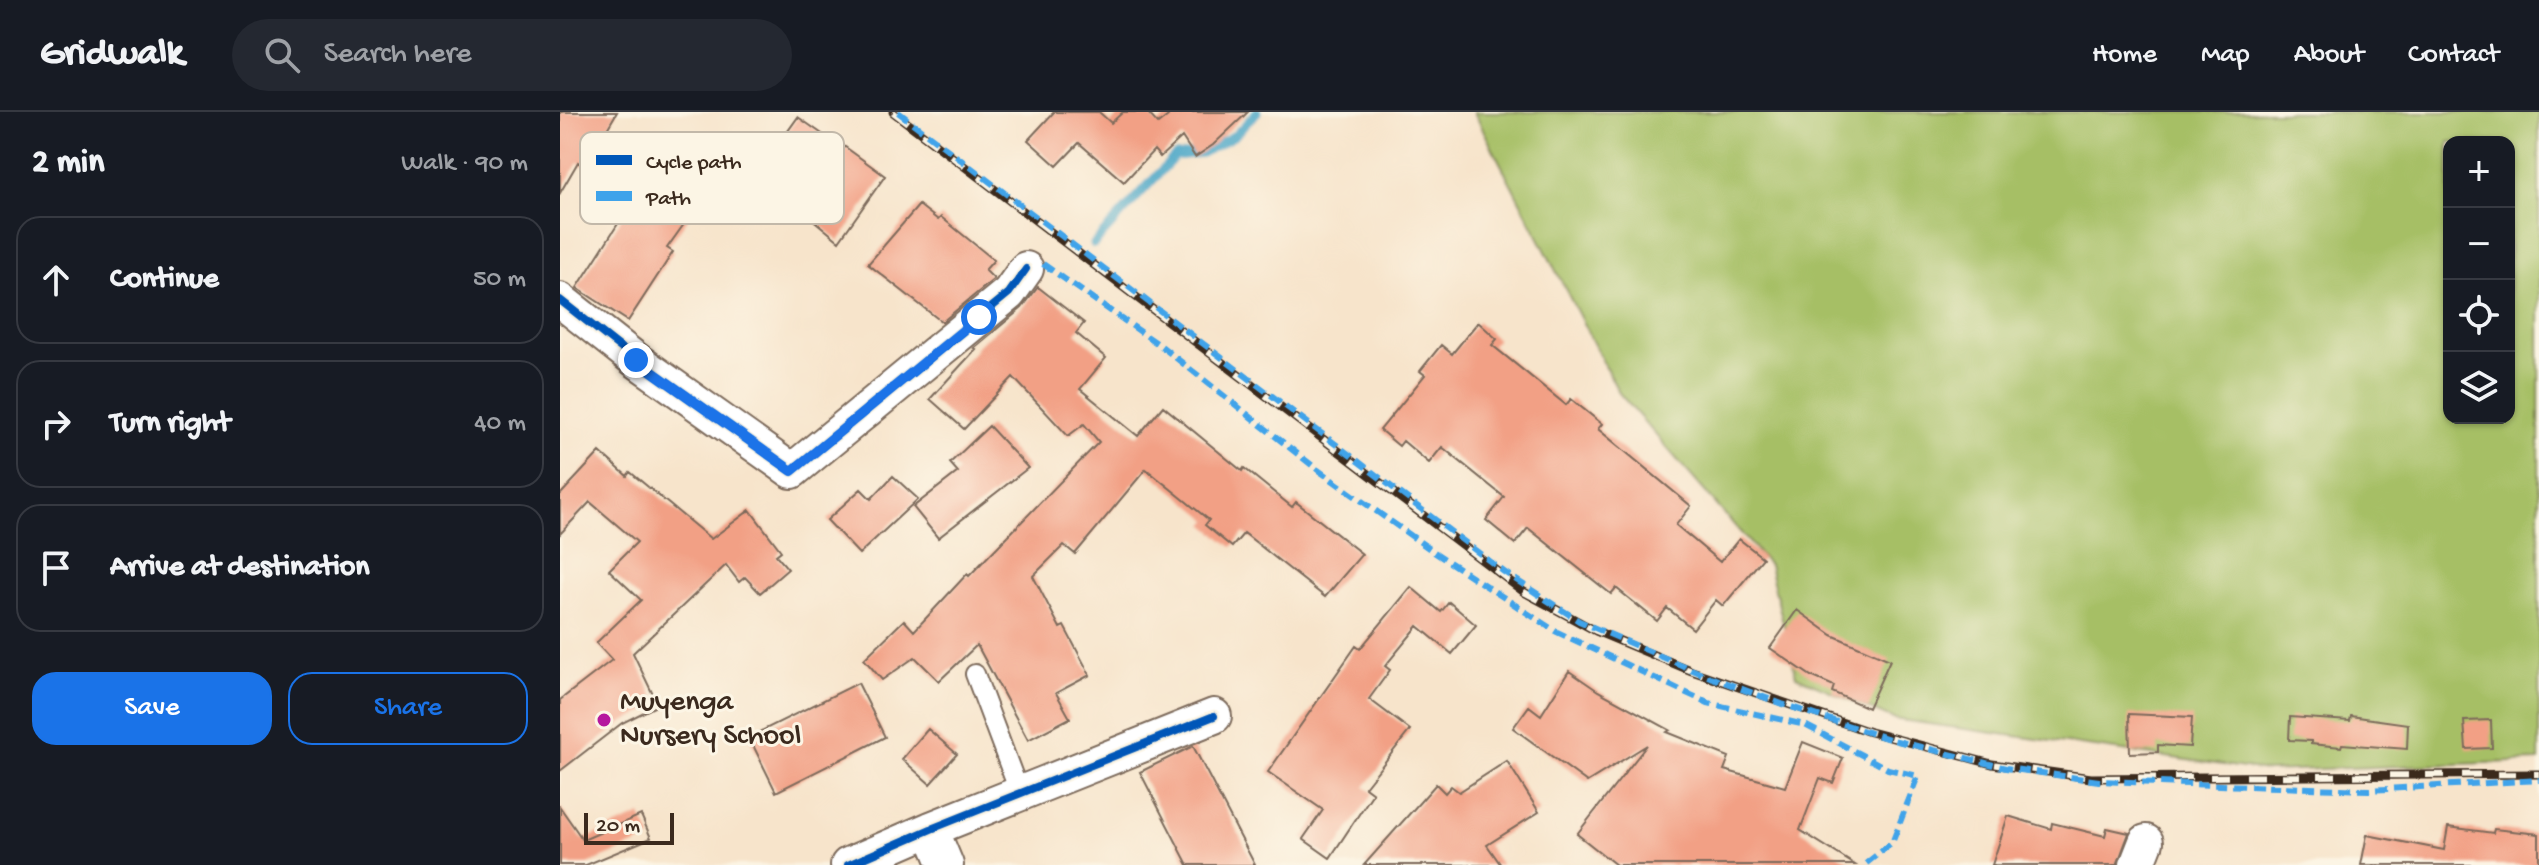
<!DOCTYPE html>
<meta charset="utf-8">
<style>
:root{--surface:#171b24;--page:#242831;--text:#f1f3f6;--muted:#9ea1a6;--line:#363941;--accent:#1a73e8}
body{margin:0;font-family:"Gochi Hand",sans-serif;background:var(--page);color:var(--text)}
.controls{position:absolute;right:24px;top:24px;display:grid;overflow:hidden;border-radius:16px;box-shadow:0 2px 6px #0004}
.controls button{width:72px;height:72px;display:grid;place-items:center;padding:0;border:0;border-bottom:2px solid var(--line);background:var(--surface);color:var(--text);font:40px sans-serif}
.scale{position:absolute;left:24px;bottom:20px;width:90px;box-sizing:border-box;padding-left:8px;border:4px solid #3b2a1e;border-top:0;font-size:22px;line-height:28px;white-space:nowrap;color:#3b2a1e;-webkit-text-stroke:6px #fcf5e5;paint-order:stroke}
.stop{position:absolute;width:24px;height:24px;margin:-18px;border:6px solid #1a73e8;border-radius:50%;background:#fff}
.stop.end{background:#1a73e8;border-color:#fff;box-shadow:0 2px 8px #0008}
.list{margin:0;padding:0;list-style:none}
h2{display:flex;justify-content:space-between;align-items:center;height:104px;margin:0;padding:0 32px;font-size:34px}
h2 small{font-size:26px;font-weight:400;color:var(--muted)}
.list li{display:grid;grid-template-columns:52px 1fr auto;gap:24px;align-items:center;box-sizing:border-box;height:128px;margin:0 16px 16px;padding:0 16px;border:2px solid var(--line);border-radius:24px}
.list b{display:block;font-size:30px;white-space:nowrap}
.list em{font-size:26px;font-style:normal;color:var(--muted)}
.actions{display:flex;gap:16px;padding:24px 32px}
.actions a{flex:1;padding:18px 0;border:2px solid var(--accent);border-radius:24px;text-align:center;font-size:28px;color:var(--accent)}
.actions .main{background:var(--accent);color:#fff}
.icon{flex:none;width:44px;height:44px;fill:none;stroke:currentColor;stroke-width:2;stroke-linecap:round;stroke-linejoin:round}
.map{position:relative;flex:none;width:1979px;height:753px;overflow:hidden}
header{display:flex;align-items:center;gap:48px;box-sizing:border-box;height:112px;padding:0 40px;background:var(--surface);border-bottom:2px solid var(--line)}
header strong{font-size:38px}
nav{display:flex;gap:44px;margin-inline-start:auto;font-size:28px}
.search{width:560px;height:72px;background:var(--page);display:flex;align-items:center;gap:20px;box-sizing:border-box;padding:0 28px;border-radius:44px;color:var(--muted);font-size:30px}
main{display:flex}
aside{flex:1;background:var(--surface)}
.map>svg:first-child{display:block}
.green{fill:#a6bf65;stroke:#707442;stroke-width:2;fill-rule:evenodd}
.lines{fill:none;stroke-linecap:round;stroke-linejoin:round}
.stream{stroke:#48a6c7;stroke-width:9}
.building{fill:#f2a085}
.service-casing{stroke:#7d6b5b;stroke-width:22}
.minor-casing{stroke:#7d6b5b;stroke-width:38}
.service{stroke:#fff;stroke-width:18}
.minor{stroke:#fff;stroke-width:34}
.rail-casing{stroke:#3b2a1e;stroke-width:9}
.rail{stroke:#fcf5e5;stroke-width:6;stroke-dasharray:18;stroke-linecap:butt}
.quiet{stroke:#3fa3ea;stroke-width:6;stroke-dasharray:12 6;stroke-linecap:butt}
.cycleway-casing{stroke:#fcf5e5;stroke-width:13}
.cycleway{stroke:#0057b8;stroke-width:8}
.route{stroke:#1a73e8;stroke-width:10}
.poi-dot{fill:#b5179e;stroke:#fcf5e5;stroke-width:3}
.labels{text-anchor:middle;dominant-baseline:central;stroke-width:6;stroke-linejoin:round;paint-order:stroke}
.poi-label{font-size:30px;fill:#3b2a1e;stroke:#fcf5e5;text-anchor:start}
.key{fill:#fcf5e5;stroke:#c2b8a9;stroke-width:2}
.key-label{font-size:22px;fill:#3b2a1e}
</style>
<header>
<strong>Gridwalk</strong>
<div class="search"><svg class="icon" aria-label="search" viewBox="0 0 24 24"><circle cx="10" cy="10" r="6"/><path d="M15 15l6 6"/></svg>Search here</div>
<nav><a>Home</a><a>Map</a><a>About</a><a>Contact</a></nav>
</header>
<main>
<aside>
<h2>2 min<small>Walk · 90 m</small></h2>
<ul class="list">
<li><svg class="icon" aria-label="ahead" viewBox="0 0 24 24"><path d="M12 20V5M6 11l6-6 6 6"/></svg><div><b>Continue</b></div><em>50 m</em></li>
<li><svg class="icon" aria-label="right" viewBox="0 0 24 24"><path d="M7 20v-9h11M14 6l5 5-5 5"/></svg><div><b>Turn right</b></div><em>40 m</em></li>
<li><svg class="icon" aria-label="arrive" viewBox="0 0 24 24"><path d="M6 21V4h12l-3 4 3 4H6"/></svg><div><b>Arrive at destination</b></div></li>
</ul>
<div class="actions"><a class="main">Save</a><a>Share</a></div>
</aside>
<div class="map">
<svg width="1979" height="753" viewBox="0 0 1979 753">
<rect width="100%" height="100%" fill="#fcf5e5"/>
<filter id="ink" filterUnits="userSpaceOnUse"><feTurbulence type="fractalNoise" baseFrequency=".0125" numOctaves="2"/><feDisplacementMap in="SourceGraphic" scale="16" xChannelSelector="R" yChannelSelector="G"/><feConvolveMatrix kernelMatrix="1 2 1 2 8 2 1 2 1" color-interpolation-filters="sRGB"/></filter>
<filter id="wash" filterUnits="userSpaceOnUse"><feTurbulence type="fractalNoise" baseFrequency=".006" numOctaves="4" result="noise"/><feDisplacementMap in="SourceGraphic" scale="32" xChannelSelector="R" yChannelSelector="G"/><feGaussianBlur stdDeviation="1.8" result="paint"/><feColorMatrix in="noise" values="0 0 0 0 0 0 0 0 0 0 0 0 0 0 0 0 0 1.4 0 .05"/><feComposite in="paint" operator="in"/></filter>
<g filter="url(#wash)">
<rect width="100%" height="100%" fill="#f7e4cb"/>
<path class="green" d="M914 0H1979V649L1706 659 1333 607 1236 564 1209 453 1059 281ZM1889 30H1949V306H1889Z"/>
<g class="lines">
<path class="stream" d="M534 132 615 44 642 41 675 23 697 0"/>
</g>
<g id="blocks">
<path class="building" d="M0 0H57L25 55 18 50 0 81Z
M494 0H539L551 11 563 0H587L598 12 608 4 606 0H688L653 33 635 45 622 25 600 45 594 38 564 70 519 31 497 54 468 28Z
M238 5 275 31 277 29 325 64 279 129 234 92 235 90 213 72 218 67 189 47 202 28 215 37Z
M119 26 164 56 107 136 113 140 68 209 17 176 61 107Z
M359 93 378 108 381 105 434 148 425 158 434 167 382 210 308 152Z
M478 175 524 211 516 221 546 246 520 277 578 324 603 294 682 359 684 356 732 395 736 390 802 442 765 485 684 421 672 435 645 413 649 408 586 357 515 442 504 433 473 464 500 516 504 514 530 563 496 581 510 606 468 628 417 533 379 569 355 545 322 568 304 547 344 508 354 519 407 462 409 464 539 330 524 312 508 324 453 265 404 317 370 287 416 237 414 236 462 196Z
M918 210 937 227 932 233 1006 293 1011 287 1042 312 1038 317 1131 394 1116 413 1160 450 1179 427 1203 446 1163 494 1156 488 1133 517 1107 496 1097 509 1056 476 1051 482 968 416 955 432 926 408 944 385 882 335 869 351 843 329 839 334 820 318 865 263 860 259 881 233 892 242Z
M429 314 468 356 378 426 353 395 398 360 390 351Z
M40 340 67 364 70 360 151 427 190 398 221 439 216 443 228 457 200 481 185 465 179 470 166 453 73 541 98 593 62 611 0 659V588L52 548 36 531 81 488 49 458 77 430 30 390 0 422V383Z
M333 364 358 387 299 442 267 408 301 377 311 387Z
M851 475 881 500 889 490 916 513 892 542 858 514 825 554 830 558 809 587 850 618 805 675 813 681 770 746 743 727 763 698 708 660 796 534 800 537Z
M1237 498 1272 523 1330 548 1308 596 1272 580 1274 574 1251 564 1210 536Z
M1009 559 1038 579 1110 618 1107 620 1169 645 1164 658 1225 675 1243 630 1283 646 1273 671 1260 666 1240 718 1295 753H1056L1017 722 1087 633 1027 670 953 616 969 594 981 603Z
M298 571 325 625 216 680 189 625Z
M1569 602 1632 605 1630 635 1598 633V640L1570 641Z
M1791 604 1848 612 1847 637 1782 632 1781 635 1751 632V629L1729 628 1730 605 1790 609Z
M1931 608 1932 636 1906 637 1904 609Z
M368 617 397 642 370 672 342 647Z
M633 634 695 753H628L580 660Z
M947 649 979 700 927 733 941 753H804L876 672 885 681 891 674 899 680Z
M0 695 23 728 81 703 91 726 26 753H0Z
M1448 704 1491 717 1492 711 1545 724 1547 716 1569 721 1557 753H1432Z
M1888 715 1933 721 1934 717 1979 722V753H1801L1807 723 1884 738Z"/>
</g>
</g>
<g filter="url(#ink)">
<use href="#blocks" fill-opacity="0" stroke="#7d6b5b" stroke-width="2"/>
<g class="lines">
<g class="service-casing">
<path id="service" d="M415 562 460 682"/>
</g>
<g class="minor-casing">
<path id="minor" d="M0 188 76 248 232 359 449 181 466 157
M371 717 386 753
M288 753 371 717 654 604
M1577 753 1586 730"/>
</g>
<use href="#service" class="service"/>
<use href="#minor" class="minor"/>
<g class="rail-casing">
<path id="rail" d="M333 0 964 480 1036 519 1132 559 1310 620 1432 652 1531 666 1979 662"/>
</g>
<use href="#rail" class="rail"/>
<path class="quiet" d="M338 0 944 460 1019 509 1142 562 1222 592 1329 627 1446 656 1539 669 1809 678 1979 668
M483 152 601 234 758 358 877 442 995 519 1148 591 1245 613 1328 657 1358 664 1332 731 1304 753"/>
<g class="cycleway-casing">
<path id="cycleway" d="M0 188 76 248 232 359 449 181 466 157
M288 753 371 717 654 604"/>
</g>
<use href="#cycleway" class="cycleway"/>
</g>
</g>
<g class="lines" filter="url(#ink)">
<path class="route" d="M76 248 232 359 419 205"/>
</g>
<circle class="poi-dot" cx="44" cy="608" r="8"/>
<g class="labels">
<g class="poi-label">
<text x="60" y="591">Muyenga<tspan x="60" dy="34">Nursery School</tspan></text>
</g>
</g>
<rect x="20" y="20" width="264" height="92" rx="12" class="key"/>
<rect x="36" y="43" width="36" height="10" fill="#0057b8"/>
<rect x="36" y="79" width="36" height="10" fill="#3fa3ea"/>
<g class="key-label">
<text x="86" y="56">Cycle path</text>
<text x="86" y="92">Path</text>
</g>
</svg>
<div class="controls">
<button>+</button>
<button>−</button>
<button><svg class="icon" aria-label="locate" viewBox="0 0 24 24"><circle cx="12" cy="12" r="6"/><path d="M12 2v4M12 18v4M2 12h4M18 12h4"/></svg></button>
<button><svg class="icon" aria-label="layers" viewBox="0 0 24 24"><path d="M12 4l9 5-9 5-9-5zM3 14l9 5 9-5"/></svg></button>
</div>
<div class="scale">20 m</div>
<div class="stop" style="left:419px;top:205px"></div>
<div class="stop end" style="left:76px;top:248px"></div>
</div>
</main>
